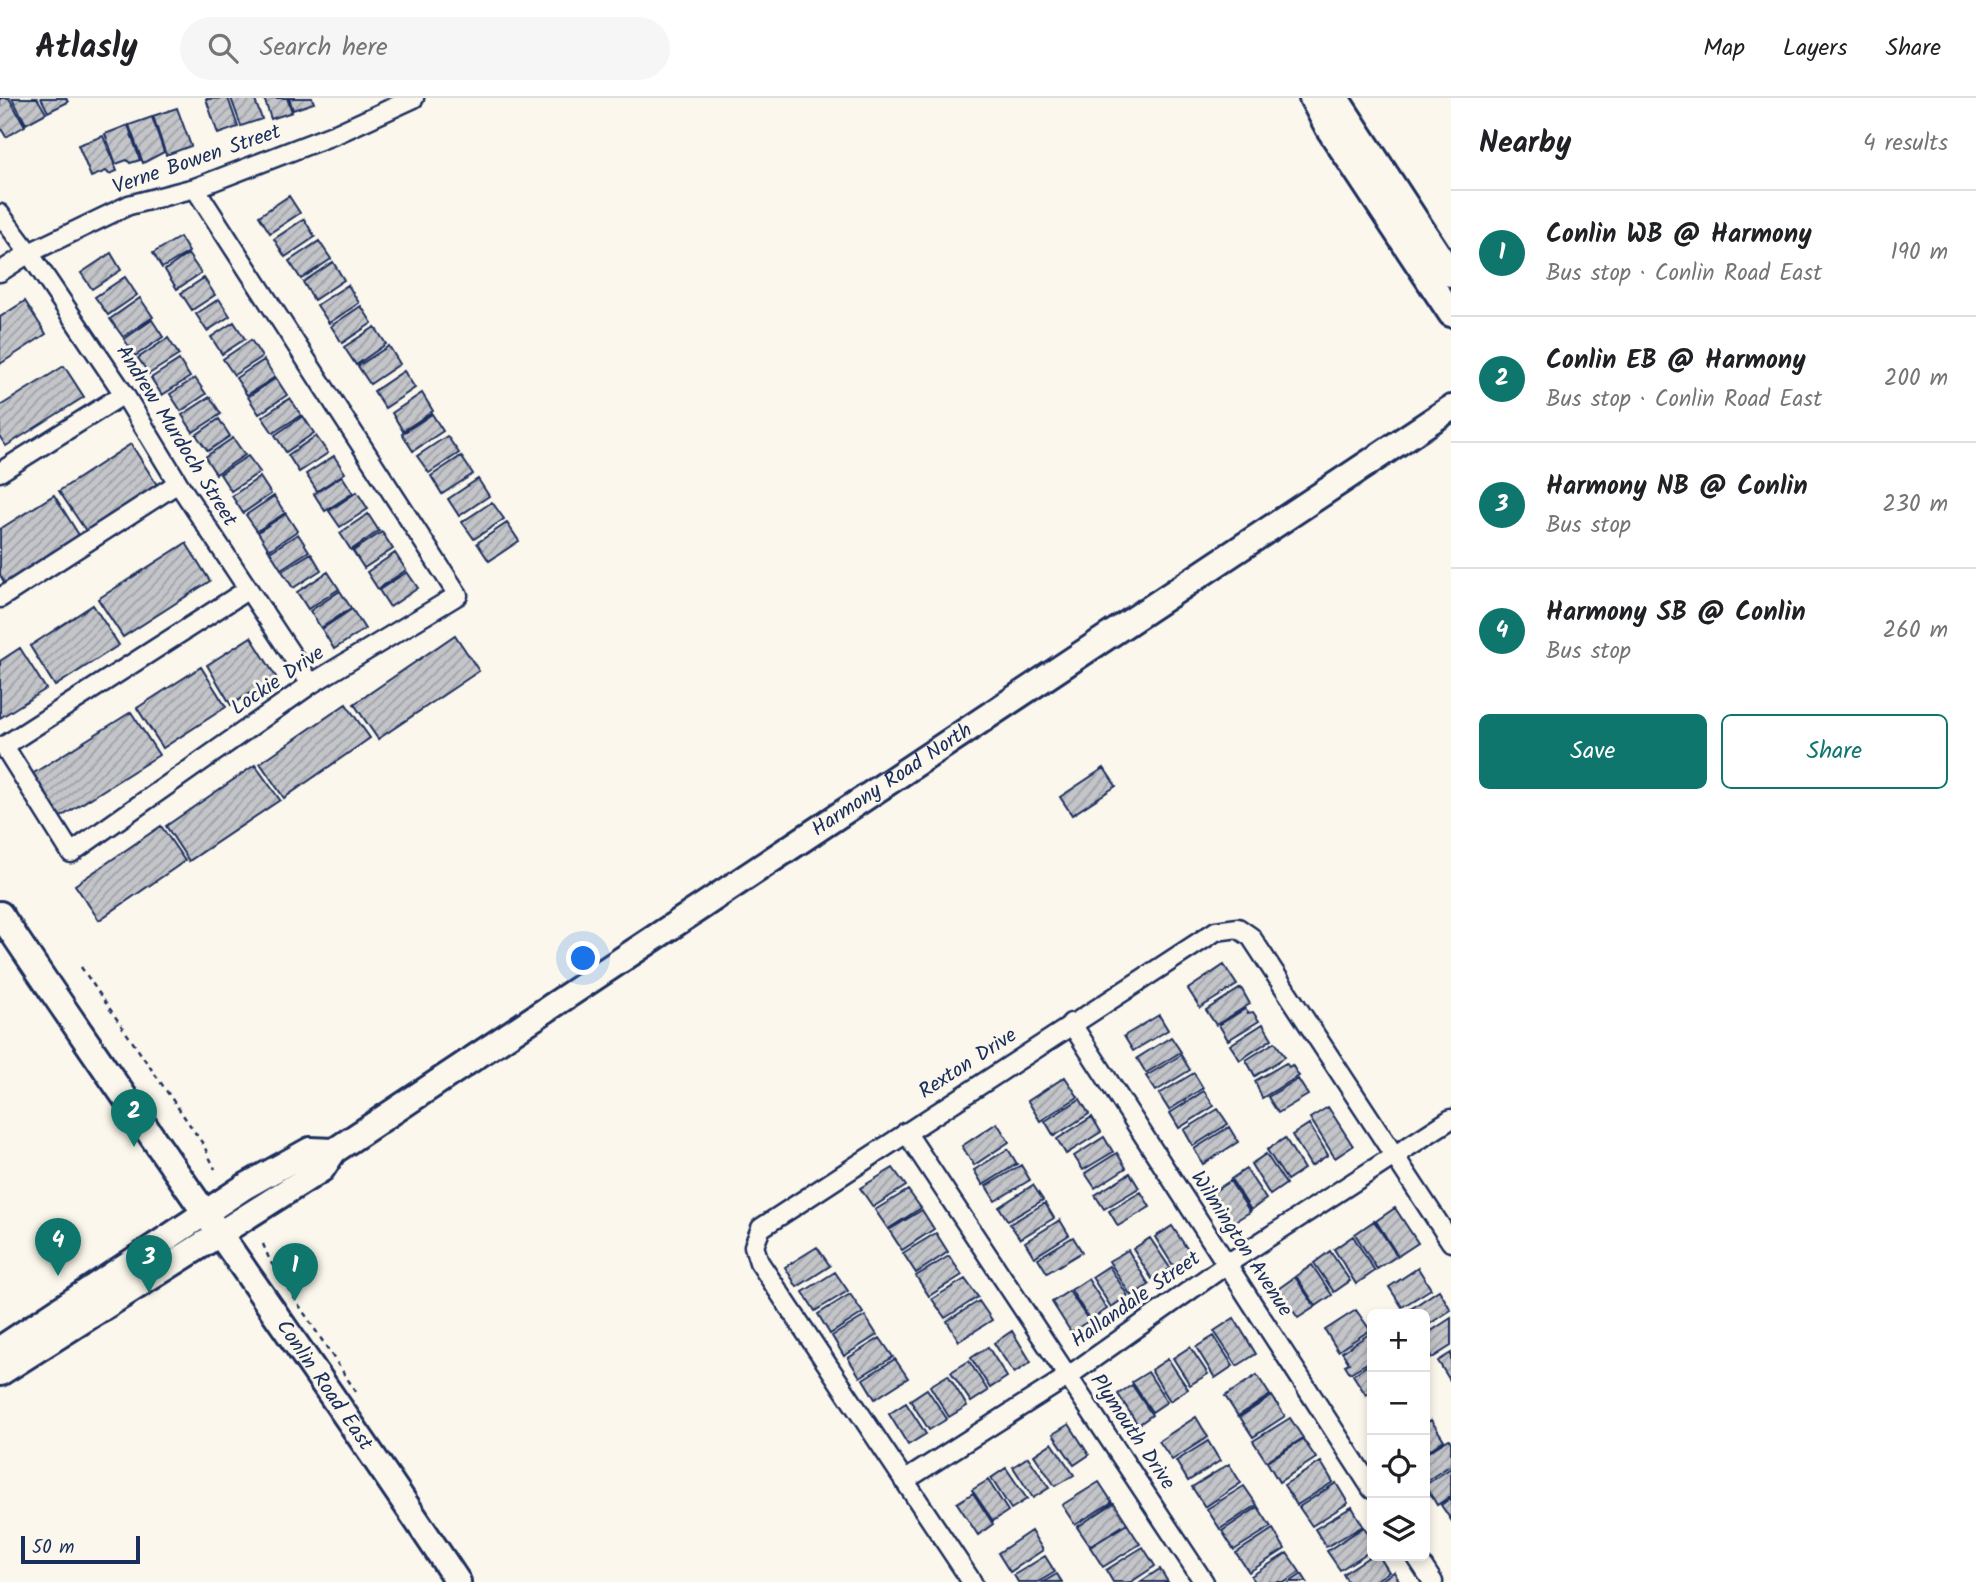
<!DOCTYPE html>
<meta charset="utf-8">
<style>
:root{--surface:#fff;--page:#f6f6f6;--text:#202124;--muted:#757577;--line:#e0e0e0;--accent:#0f766e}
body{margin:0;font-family:Kalam,sans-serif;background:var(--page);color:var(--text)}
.controls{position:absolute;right:21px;bottom:21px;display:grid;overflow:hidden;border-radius:10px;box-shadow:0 4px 10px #0003}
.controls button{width:63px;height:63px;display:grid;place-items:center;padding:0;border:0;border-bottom:2px solid var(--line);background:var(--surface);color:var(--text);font:35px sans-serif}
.scale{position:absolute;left:21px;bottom:18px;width:119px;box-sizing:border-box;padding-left:7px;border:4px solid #1b2f5e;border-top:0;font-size:19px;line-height:24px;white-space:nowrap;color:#1b2f5e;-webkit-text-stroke:5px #fbf7ec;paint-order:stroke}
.you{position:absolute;left:584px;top:861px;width:24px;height:24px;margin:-18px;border:5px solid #fff;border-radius:50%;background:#1a73e8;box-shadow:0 0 0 10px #1a73e833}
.badge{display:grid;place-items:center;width:46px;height:46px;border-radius:50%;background:var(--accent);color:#fff;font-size:23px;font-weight:700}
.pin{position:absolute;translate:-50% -58px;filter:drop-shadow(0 2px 4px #0008)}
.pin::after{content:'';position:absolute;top:37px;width:24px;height:21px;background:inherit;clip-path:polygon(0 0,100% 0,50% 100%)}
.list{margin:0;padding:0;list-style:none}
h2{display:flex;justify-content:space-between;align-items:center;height:91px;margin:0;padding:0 28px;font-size:30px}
h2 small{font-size:23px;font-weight:400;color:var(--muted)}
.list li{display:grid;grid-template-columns:46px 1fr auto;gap:21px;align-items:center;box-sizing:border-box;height:126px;padding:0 28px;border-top:2px solid var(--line)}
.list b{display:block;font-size:26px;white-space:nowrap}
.list p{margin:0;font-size:23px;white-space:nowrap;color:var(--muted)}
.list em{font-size:23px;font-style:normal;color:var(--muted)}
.actions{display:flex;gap:14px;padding:21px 28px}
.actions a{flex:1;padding:16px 0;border:2px solid var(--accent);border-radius:10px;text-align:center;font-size:24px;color:var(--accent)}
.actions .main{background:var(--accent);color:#fff}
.icon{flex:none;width:38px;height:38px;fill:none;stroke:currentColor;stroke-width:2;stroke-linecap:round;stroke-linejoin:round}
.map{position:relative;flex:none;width:1451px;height:1484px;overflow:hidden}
header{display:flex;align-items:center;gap:42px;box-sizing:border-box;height:98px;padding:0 35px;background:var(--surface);border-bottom:2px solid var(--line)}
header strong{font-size:33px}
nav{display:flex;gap:38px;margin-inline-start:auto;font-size:24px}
.search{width:490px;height:63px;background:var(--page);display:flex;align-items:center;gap:18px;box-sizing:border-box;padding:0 24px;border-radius:38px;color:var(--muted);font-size:26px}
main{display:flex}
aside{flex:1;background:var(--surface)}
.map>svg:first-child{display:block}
.building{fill:url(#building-hatch);stroke:#1b2f5e;stroke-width:2}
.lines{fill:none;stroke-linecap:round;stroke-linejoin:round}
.street-casing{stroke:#1b2f5e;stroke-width:23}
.secondary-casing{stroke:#1b2f5e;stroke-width:30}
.path{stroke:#1b2f5e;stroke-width:2.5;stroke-dasharray:5 5;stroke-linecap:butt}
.street{stroke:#fbf7ec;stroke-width:18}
.secondary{stroke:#fbf7ec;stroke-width:24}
.labels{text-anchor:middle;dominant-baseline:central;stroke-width:6;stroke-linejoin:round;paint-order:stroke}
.street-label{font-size:21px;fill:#1b2f5e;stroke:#fbf7ec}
</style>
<header>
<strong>Atlasly</strong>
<div class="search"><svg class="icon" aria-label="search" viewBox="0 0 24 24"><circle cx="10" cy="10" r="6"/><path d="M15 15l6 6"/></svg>Search here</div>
<nav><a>Map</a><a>Layers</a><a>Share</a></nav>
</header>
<main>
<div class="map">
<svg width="1451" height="1484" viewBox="0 0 1451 1484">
<defs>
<pattern id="building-hatch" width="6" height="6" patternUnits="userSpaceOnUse" patternTransform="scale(1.75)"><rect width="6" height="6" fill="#c3c5c9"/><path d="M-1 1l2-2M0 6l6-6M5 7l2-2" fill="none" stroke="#9ea0a6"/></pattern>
</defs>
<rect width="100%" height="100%" fill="#fbf7ec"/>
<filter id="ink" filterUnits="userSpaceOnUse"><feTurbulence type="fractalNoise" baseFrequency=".0143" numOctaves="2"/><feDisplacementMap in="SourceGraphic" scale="14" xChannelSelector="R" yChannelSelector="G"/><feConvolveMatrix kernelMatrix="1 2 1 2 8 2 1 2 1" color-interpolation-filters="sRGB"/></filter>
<g filter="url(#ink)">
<path class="building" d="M0 0H9L25 28 6 39 0 29Z
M12 0H37L46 15 26 26Z
M41 0H66L68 4 48 14Z
M228 0 238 29 218 36 206 1Z
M231 0H254L262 21 241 28Z
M264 0H287L292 14 271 21Z
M289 0H312L314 5 293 12Z
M177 10 191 48 166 57 153 18Z
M152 19 164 54 143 65 129 27Z
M128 27 140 62 130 65 127 62 116 66 105 36Z
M103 38 117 73 109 76 106 73 91 79 78 47Z
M289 98 300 115 270 135 259 118Z
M304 121 315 139 285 159 274 141Z
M180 139 189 154 162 170 153 155Z
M319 143 331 161 301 181 289 163Z
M111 155 121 172 92 191 81 175Z
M188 156 201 175 177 191 165 172Z
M333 164 344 182 314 202 303 184Z
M125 179 137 197 108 217 95 199Z
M204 180 215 197 192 212 181 195Z
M348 187 359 205 329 225 317 207Z
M140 200 153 219 123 239 110 221Z
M219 201 230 218 207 233 196 216Z
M25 203 46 236 0 266V219Z
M361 208 372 225 342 245 331 228Z
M152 222 163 239 135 258 124 241Z
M234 224 245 241 222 256 211 239Z
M375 229 386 246 356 267 344 249Z
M168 240 179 257 149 276 138 260Z
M251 242 262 259 234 277 223 261Z
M389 248 400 266 370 286 358 268Z
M179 262 190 279 162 297 151 280Z
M264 262 275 279 247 297 236 280Z
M64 268 84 299 6 348 0 339V308Z
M404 273 415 290 385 310 374 293Z
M195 280 206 296 181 313 170 296Z
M276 280 287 297 259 316 248 299Z
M422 295 433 313 403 333 392 315Z
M210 299 221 316 193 334 182 317Z
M290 300 301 317 273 335 262 319Z
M432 316 443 333 413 353 402 336Z
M303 318 314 335 286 354 275 337Z
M219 321 230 338 208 353 196 337Z
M316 338 328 355 299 374 288 357Z
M447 338 459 355 429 375 417 358Z
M233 340 245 357 216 376 205 359Z
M131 346 157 387 86 433 59 393Z
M248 358 260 374 231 393 220 376Z
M334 358 345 375 317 393 306 376Z
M461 358 473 376 442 396 431 378Z
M342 378 353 395 325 413 314 396Z
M260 379 271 396 243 415 232 398Z
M478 381 489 398 459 418 448 401Z
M357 394 368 411 340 429 329 413Z
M54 397 82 442 7 489 0 477V431Z
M274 398 285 415 257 433 246 417Z
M492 404 504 421 474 441 462 424Z
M286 416 297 433 269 452 258 434Z
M368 416 379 433 351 452 340 435Z
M507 425 519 443 489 463 477 445Z
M382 434 393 451 364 470 353 453Z
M298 436 309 453 281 471 270 454Z
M186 445 210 483 123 539 98 501Z
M311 455 321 472 293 490 282 473Z
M395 455 406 472 378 491 367 474Z
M328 474 339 491 308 511 297 494Z
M407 474 418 490 390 509 379 492Z
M340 493 351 510 321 530 310 513Z
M93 507 119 547 55 588 30 548Z
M352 511 365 531 334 551 322 531Z
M455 537 479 573 378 641 354 606Z
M251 539 276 579 231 607 207 567Z
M20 550 46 591 0 620V563Z
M201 569 226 609 163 650 137 610Z
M346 606 370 640 284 700 260 665Z
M131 614 159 657 56 722 29 678Z
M255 667 280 702 189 763 166 728Z
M1104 670 1116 688 1072 717 1060 699Z
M161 728 185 763 99 822 75 787Z
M1224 867 1237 887 1200 910 1188 891Z
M1241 890 1250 906 1216 927 1206 912Z
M1245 911 1248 915 1253 914 1259 923 1228 942 1219 927Z
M1159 917 1168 932 1133 953 1124 938Z
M1263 926 1272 941 1240 962 1230 947Z
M1171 939 1181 954 1146 975 1137 960Z
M1275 944 1285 959 1255 978 1246 962Z
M1181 957 1190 972 1156 993 1146 978Z
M1286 965 1289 969 1292 967 1299 978 1262 1000 1255 983Z
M1194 975 1203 990 1169 1012 1159 996Z
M1065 979 1078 999 1040 1023 1028 1003Z
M1298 981 1308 997 1278 1015 1268 999Z
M1204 993 1214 1008 1179 1030 1170 1015Z
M1080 1001 1089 1016 1054 1038 1045 1023Z
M1328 1009 1353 1048 1335 1060 1310 1020Z
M1218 1011 1228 1026 1193 1048 1184 1032Z
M1092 1019 1101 1034 1066 1056 1057 1041Z
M997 1025 1009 1044 974 1067 962 1048Z
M1309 1026 1328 1057 1311 1068 1292 1037Z
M1229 1029 1238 1044 1203 1066 1194 1051Z
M1104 1039 1113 1054 1083 1072 1074 1058Z
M1285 1040 1304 1071 1287 1082 1267 1052Z
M1008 1051 1017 1066 983 1087 974 1072Z
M1117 1055 1126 1070 1095 1090 1085 1075Z
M1266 1056 1286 1086 1270 1097 1251 1066Z
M1021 1067 1030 1082 995 1103 986 1088Z
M893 1070 906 1088 873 1109 860 1090Z
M1246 1071 1266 1101 1251 1112 1231 1081Z
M1130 1075 1139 1090 1104 1111 1095 1097Z
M1230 1083 1250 1114 1232 1125 1213 1094Z
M1033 1087 1043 1102 1008 1123 999 1109Z
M908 1092 921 1110 888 1131 875 1112Z
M1141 1094 1150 1109 1118 1128 1109 1113Z
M1045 1105 1054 1120 1020 1141 1010 1126Z
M1395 1110 1418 1145 1398 1158 1376 1123Z
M922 1112 934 1131 902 1152 889 1132Z
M1060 1122 1069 1137 1034 1159 1025 1144Z
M1374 1123 1397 1158 1377 1171 1355 1136Z
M1172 1128 1192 1158 1174 1169 1155 1139Z
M936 1135 948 1154 916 1175 903 1155Z
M1353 1138 1375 1173 1356 1186 1334 1151Z
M1073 1139 1082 1154 1047 1175 1038 1160Z
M1150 1140 1170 1170 1152 1181 1133 1151Z
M817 1149 830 1168 797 1189 785 1169Z
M1128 1152 1149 1187 1131 1198 1109 1163Z
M1330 1153 1350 1183 1334 1194 1314 1165Z
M949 1158 962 1177 929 1198 916 1178Z
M1312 1167 1332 1197 1316 1208 1296 1178Z
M1109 1168 1128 1198 1111 1209 1092 1179Z
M1418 1170 1431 1191 1402 1209 1389 1189Z
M835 1174 848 1193 815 1213 803 1194Z
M1295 1179 1315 1209 1298 1220 1278 1191Z
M965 1181 978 1199 945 1220 932 1201Z
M1088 1181 1107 1211 1090 1222 1071 1192Z
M1439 1192 1451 1212 1425 1229V1216H1403Z
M1069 1193 1089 1223 1071 1234 1052 1204Z
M850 1196 863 1215 830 1236 818 1216Z
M979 1203 992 1222 959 1243 947 1223Z
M1356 1212 1370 1232 1338 1253 1325 1232Z
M865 1218 877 1237 844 1258 832 1238Z
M1234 1220 1256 1256 1237 1268 1214 1233Z
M1451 1220V1248L1432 1260 1425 1248V1237Z
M1012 1233 1031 1264 1014 1275 994 1245Z
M1372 1234V1262L1350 1275 1345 1267 1349 1265 1342 1254Z
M1214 1238 1233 1268 1215 1280 1196 1249Z
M880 1240 893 1259 860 1279 848 1260Z
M988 1249 1007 1279 990 1290 971 1260Z
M1190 1249 1208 1276 1190 1287 1173 1260Z
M1451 1255V1284L1438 1263Z
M895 1261 908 1280 875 1301 863 1281Z
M1168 1261 1188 1291 1170 1303 1151 1272Z
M969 1263 988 1293 971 1304 951 1274Z
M1372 1264V1293L1366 1297 1353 1277Z
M1148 1274 1167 1304 1152 1314 1132 1284Z
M948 1277 967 1308 949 1319 930 1288Z
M1257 1277 1270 1297 1238 1318 1225 1298Z
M1132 1287 1152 1317 1138 1327 1118 1296Z
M927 1291 947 1321 929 1332 910 1302Z
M1272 1298 1285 1318 1253 1339 1240 1319Z
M906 1305 926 1336 908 1347 889 1316Z
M1196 1319 1208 1339 1172 1362 1159 1343Z
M1290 1320 1303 1340 1266 1363 1253 1343Z
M1431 1322 1444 1342 1425 1355V1326Z
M1069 1326 1089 1357 1074 1367 1053 1336Z
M1303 1341 1316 1360 1279 1384 1267 1364Z
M1449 1341 1451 1344V1367L1425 1384V1356Z
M1208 1343 1220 1363 1188 1383 1176 1363Z
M1052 1345 1074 1377 1055 1388 1034 1357Z
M1028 1359 1049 1390 1033 1400 1013 1369Z
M1321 1364 1333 1384 1297 1407 1284 1387Z
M1229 1366 1241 1385 1205 1409 1192 1389Z
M1006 1370 1027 1401 1011 1411 991 1380Z
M1451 1370V1398L1437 1407 1425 1387Z
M988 1382 1008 1413 993 1423 972 1392Z
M1099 1384 1112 1404 1075 1427 1062 1407Z
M1336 1385 1348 1405 1312 1428 1299 1409Z
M1244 1388 1257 1407 1220 1431 1207 1411Z
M973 1395 993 1426 978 1437 957 1405Z
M1451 1400V1422L1441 1407Z
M1114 1405 1127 1425 1090 1448 1077 1429Z
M1258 1409 1271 1429 1234 1452 1222 1433Z
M1352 1409 1363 1428 1326 1449 1315 1431Z
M1127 1426 1140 1446 1103 1469 1090 1449Z
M1364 1429 1372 1442V1452L1340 1472 1327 1453Z
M1273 1431 1285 1451 1249 1474 1236 1455Z
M1031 1433 1043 1452 1010 1474 998 1455Z
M1143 1449 1155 1468 1131 1484H1113L1106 1472Z
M1287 1455 1300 1474 1285 1484H1254L1251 1478Z
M1372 1457 1379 1458 1389 1474 1373 1484H1348L1343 1476Z
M1045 1458 1055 1474 1038 1484H1018L1014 1477Z
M1160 1471 1168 1484H1140Z
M1394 1474 1400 1484H1378Z
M1057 1476 1062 1484H1043Z
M1302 1476 1307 1484H1290Z"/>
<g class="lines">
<g class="street-casing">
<path id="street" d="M195 90 458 497 311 586 71 755 4 648 247 492
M0 116 29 155 124 296 178 385 311 586
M0 174 29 155 129 107 195 90 338 35 414 0
M0 374 124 296
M0 500 178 385
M1071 925 1372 1391
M906 1034 1204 1484
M904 1383 1067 1279 1227 1166 1451 1021
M1416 1458 1433 1484
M972 1484 759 1164 754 1148 761 1130 1216 833 1238 830 1251 839 1451 1144"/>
</g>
<g class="secondary-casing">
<g id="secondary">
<path d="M1312 0 1328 30 1451 216"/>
<path d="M1336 0 1451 176"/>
<path id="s1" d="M0 816C150 1041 309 1259 458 1484"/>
<path d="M0 1251 244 1089 310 1052 334 1053"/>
<path id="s2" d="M0 1275 322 1071 334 1053 1451 310"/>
</g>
</g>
<path class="path" d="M81 869 203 1046 215 1071
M263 1146 270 1163 358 1297"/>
<use href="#street" class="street"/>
<use href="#secondary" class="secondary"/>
</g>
</g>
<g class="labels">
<g class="street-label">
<text transform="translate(197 62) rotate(-19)">Verne Bowen Street</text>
<text transform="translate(176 338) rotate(58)">Andrew Murdoch Street</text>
<text transform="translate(278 583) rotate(-34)">Lockie Drive</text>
<text stroke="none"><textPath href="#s2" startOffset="1073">Harmony Road North</textPath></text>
<text transform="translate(968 966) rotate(-33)">Rexton Drive</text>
<text transform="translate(1241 1146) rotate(57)">Wilmington Avenue</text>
<text transform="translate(1136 1202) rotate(-35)">Hallandale Street</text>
<text stroke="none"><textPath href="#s1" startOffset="572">Conlin Road East</textPath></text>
<text transform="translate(1132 1334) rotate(56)">Plymouth Drive</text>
</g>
</g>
</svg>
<div class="controls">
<button>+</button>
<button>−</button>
<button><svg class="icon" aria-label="locate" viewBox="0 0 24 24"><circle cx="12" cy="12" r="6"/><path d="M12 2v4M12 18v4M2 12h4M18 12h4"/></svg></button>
<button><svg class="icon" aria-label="layers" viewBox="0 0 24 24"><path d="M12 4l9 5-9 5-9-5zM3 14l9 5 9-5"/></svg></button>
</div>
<div class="scale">50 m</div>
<div class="you"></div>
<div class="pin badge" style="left:295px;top:1203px">1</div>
<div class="pin badge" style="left:134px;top:1049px">2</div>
<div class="pin badge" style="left:149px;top:1195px">3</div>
<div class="pin badge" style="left:58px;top:1178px">4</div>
</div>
<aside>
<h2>Nearby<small>4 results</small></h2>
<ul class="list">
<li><span class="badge">1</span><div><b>Conlin WB @ Harmony</b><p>Bus stop · Conlin Road East</p></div><em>190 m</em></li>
<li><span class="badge">2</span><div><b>Conlin EB @ Harmony</b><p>Bus stop · Conlin Road East</p></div><em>200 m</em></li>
<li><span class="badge">3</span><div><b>Harmony NB @ Conlin</b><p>Bus stop</p></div><em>230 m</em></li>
<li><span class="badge">4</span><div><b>Harmony SB @ Conlin</b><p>Bus stop</p></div><em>260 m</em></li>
</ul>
<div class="actions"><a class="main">Save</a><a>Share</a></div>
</aside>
</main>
